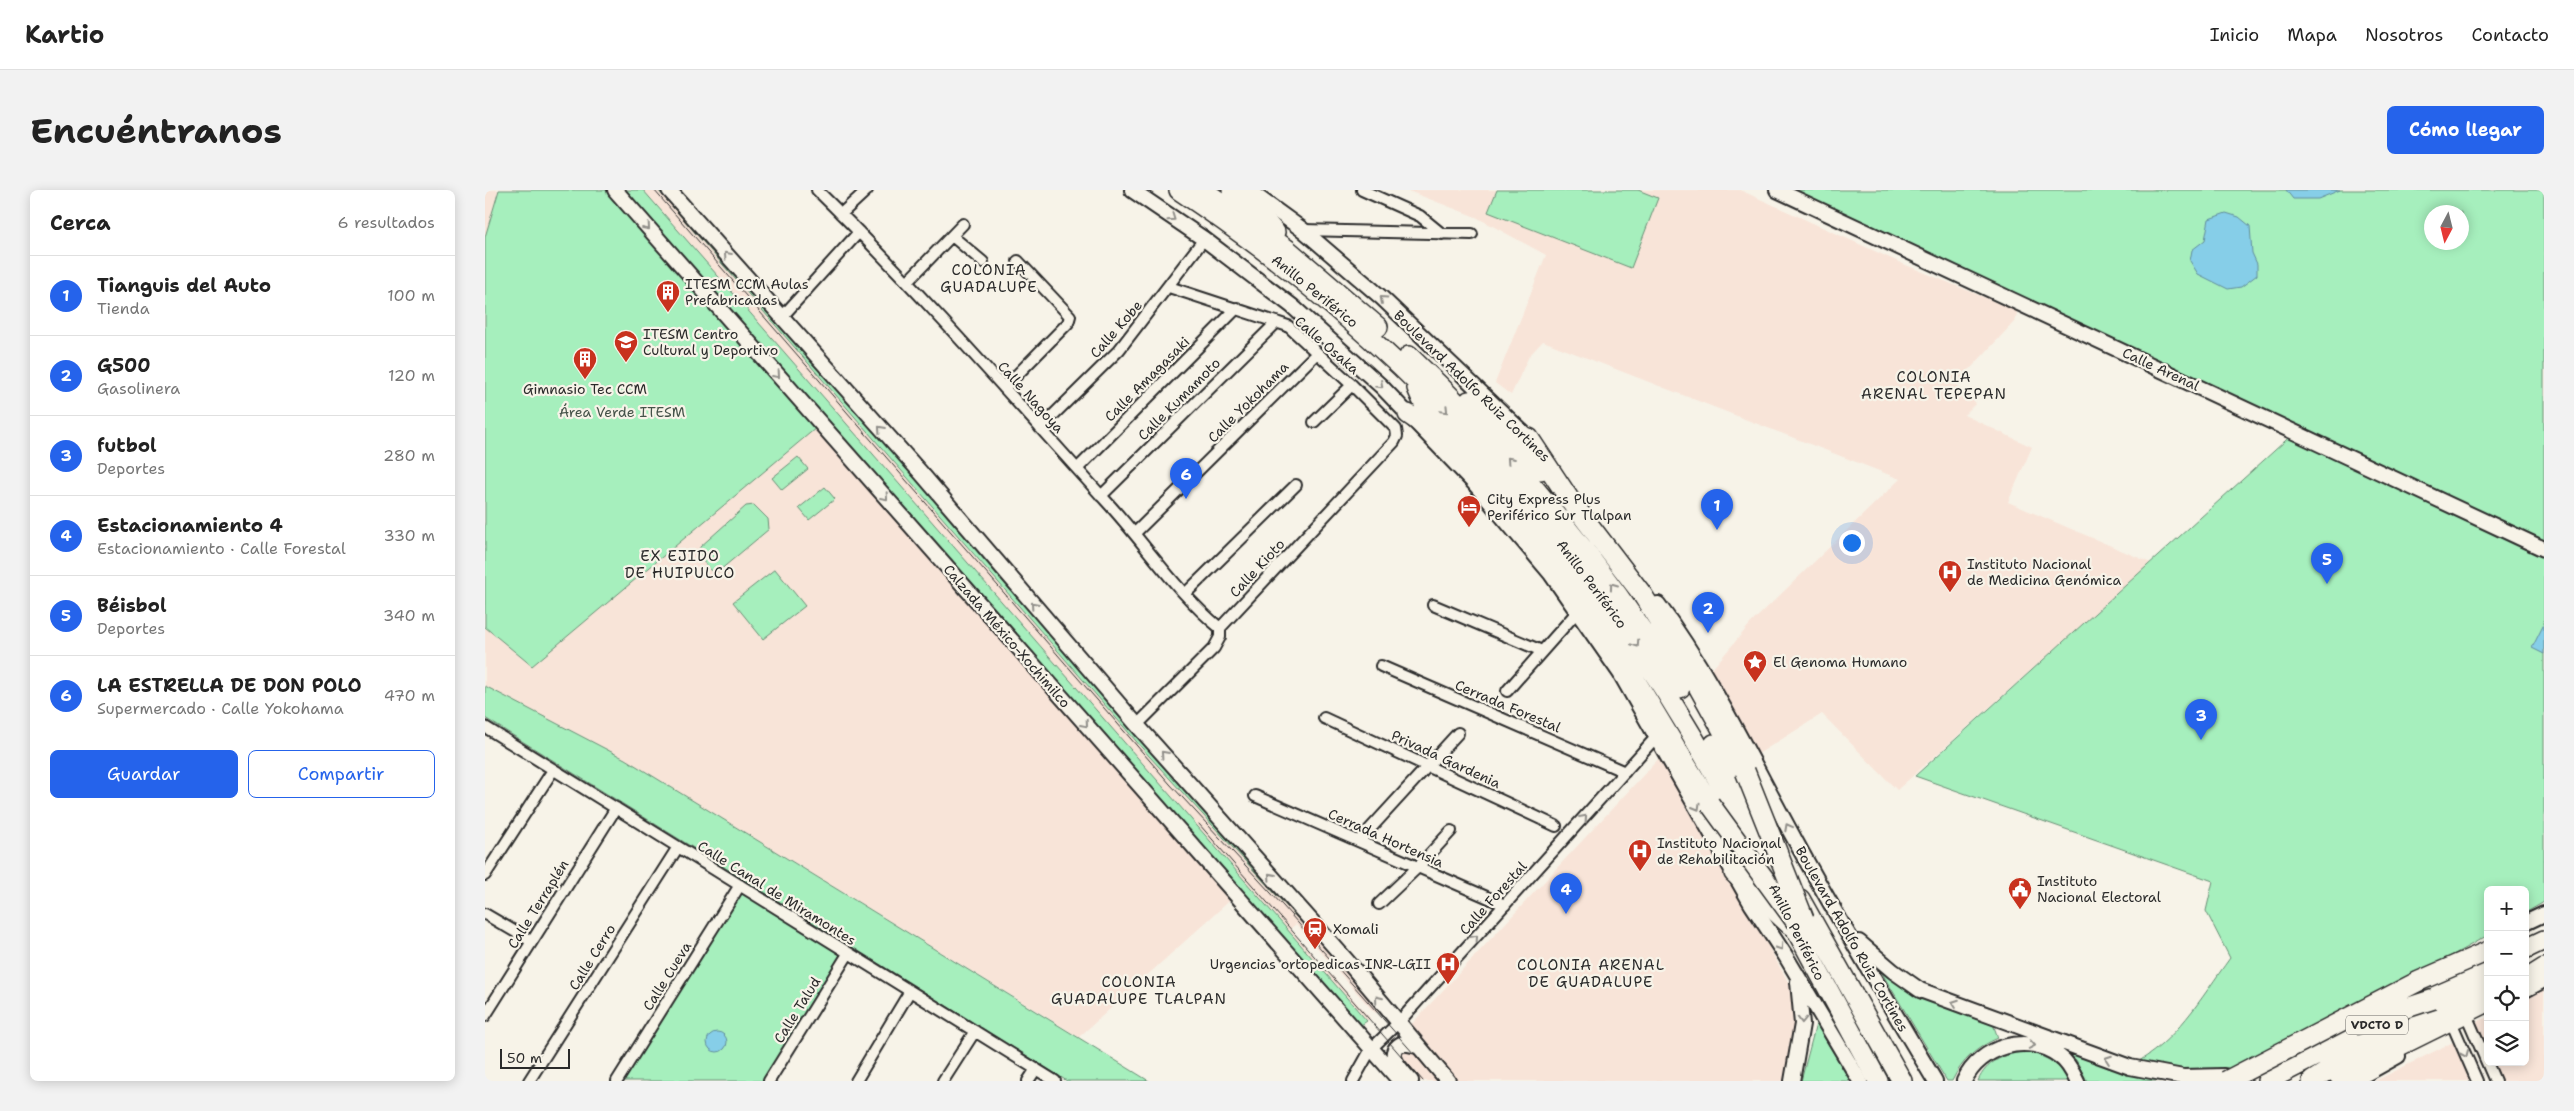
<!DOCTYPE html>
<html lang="es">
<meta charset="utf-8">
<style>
:root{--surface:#fff;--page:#f2f2f2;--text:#222;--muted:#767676;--line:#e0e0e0;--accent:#2563eb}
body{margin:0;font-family:"Shantell Sans",sans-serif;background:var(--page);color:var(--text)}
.controls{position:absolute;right:15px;bottom:15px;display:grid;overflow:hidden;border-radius:8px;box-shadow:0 2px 12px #0003}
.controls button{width:45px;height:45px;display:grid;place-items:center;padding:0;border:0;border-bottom:1px solid var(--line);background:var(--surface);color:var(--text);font:25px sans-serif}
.compass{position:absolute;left:1939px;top:15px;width:45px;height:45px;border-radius:50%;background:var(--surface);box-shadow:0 2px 12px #0003;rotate:187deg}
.scale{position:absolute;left:15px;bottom:12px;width:70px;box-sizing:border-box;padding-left:5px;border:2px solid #2b2b2b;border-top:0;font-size:14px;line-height:18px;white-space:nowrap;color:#2b2b2b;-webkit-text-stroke:4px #f7f3e8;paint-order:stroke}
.you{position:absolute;left:1366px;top:352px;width:18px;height:18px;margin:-12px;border:4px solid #fff;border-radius:50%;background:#1a73e8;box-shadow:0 0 0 8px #1a73e833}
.badge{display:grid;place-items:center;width:32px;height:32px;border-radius:50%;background:var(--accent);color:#fff;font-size:16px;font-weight:700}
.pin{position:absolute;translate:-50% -41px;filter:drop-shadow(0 1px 2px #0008)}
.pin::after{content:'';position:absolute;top:26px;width:18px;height:15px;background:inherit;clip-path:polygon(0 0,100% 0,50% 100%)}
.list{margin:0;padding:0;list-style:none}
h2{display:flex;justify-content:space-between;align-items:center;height:65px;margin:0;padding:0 20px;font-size:21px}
h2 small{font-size:16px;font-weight:400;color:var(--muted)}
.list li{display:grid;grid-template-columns:32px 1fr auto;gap:15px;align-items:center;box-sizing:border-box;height:80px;padding:0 20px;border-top:1px solid var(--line)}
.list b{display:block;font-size:19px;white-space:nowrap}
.list p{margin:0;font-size:16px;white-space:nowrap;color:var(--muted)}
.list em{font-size:16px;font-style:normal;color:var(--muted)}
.actions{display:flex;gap:10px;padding:15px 20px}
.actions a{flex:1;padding:11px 0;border:1px solid var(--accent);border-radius:8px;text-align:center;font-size:18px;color:var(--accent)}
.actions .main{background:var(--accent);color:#fff}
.icon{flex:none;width:28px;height:28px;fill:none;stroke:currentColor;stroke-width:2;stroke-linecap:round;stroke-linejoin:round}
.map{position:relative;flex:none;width:2059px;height:891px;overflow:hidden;border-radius:8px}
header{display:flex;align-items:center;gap:30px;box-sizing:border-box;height:70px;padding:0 25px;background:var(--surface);border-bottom:1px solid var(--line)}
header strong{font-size:24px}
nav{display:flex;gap:28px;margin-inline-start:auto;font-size:18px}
.intro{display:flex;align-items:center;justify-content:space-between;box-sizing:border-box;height:120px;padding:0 30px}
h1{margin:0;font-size:35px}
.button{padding:12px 22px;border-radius:8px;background:var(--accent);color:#fff;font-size:18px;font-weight:700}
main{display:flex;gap:30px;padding:0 30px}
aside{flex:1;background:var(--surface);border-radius:8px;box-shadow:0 2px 12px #0003}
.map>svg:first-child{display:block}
.built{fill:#f8e4d8}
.green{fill:#a6efbd;stroke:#688d74;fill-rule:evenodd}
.water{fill:#86cee8;stroke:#628d9c}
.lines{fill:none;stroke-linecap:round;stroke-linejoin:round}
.street-casing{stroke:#2b2b2b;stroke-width:14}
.secondary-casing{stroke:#2b2b2b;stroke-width:18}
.highway-casing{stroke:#2b2b2b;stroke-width:22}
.street{stroke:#f7f3e8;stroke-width:10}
.secondary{stroke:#f7f3e8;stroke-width:14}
.highway{stroke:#f7f3e8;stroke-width:19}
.tram{stroke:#2b2b2b;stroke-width:1}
.highway-bridge-casing{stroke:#2b2b2b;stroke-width:22;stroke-linecap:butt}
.highway-bridge{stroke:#f7f3e8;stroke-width:19}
.oneway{stroke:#918f8a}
.labels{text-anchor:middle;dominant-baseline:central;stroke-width:4.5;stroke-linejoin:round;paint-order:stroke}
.shield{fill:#f7f3e8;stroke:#686764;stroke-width:1}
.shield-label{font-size:12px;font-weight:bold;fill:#2b2b2b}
.poi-label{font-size:14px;fill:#2b2b2b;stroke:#f7f3e8;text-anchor:start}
.street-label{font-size:14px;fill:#2b2b2b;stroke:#f7f3e8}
.park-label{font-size:14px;fill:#445248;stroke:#f7f3e8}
.neighbourhood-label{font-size:15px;letter-spacing:1px;fill:#2b2b2b;stroke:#f7f3e8}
</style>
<header>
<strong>Kartio</strong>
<nav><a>Inicio</a><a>Mapa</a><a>Nosotros</a><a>Contacto</a></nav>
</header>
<div class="intro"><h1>Encuéntranos</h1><a class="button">Cómo llegar</a></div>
<main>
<aside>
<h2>Cerca<small>6 resultados</small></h2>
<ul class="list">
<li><span class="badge">1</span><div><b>Tianguis del Auto</b><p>Tienda</p></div><em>100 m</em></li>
<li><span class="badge">2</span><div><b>G500</b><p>Gasolinera</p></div><em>120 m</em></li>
<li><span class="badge">3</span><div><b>futbol</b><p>Deportes</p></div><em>280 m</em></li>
<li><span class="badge">4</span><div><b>Estacionamiento 4</b><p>Estacionamiento · Calle Forestal</p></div><em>330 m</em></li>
<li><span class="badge">5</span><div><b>Béisbol</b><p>Deportes</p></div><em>340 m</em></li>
<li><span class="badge">6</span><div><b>LA ESTRELLA DE DON POLO</b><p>Supermercado · Calle Yokohama</p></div><em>470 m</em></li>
</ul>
<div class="actions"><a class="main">Guardar</a><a>Compartir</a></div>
</aside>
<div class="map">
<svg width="2059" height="891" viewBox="0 0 2059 891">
<rect width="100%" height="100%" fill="#f7f3e8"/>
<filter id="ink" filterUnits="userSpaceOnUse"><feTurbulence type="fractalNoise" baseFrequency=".02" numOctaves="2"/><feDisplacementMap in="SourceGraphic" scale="10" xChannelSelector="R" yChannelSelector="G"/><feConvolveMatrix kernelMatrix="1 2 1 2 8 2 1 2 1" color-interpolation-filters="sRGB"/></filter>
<g filter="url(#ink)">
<path class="built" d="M0 0H130L751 705 594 847 140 569 0 496Z
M158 0H173L664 566 762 671 894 821 891 823 888 821 811 734 805 739 885 828 882 831Z
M921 0H1255L1416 73 1530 120 1532 123 1530 131 1471 194 1491 213 1479 225 1547 257 1523 312 1666 373 1412 600 1337 524 1273 564 1222 485 1266 433 1415 289 1058 151 1044 166 1026 205 1010 193 1061 65 991 27Z
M1177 565 1307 799 1311 836 1303 891H967L921 840Z
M2059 800V891H2015L2007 872H2040V809Z
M2003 827V864L1989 833Z
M1970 851 1986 891H1890Z
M925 855 957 891H935L912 866Z"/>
<path class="green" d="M14 0H125L331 238 47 476 0 437V47Z
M136 0H158L882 831 876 835 819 769 808 761Z
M173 0H177L459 319 825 742 664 566Z
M1012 0H1153L1173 8 1146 78 1003 22Z
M1303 0H2059V354ZM1946 22H1976V52H1946Z
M1810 242 2059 363V712L2040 723V700H2003V745L1917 794 1739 885 1645 876C1691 853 1716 808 1745 768L1721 721 1728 691 1430 586Z
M313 267 323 279 297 300 287 288Z
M340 297 350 309 324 330 314 318Z
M269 315 283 329 284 339 234 381H227L214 367 215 357 261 316Z
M290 379 320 416 278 449 248 412Z
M0 496 140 569 664 891H582L0 528Z
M256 700 360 765 280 891H136Z
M1389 770 1508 834 1513 848C1492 857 1477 870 1467 891H1462Z
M1331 834 1365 891H1316Z
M1579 859 1714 891H1602L1591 870Z
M1537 862C1557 864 1574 872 1583 891H1493C1501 872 1518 865 1537 862Z"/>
<path class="water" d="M1801 0H1855L1833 9H1808Z
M1741 23 1754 27 1765 36 1767 63 1772 74V85L1756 97 1743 99 1713 84 1705 71 1707 60 1720 50 1724 29Z
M2059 434V464L2047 458Z
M222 852a10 10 0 1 1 20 0a10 10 0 1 1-20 0Z"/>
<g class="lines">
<g class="street-casing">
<path id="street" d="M332 0C433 99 526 206 621 311 659 352 691 402 735 438
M877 0 935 26 957 44
M356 24 382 0
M818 40 987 44
M467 46 498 72
M423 91 478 34
M296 128 374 42
M519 198 583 133 585 126 533 71
M829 232 867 195
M555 238 634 160 719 49
M592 279 752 118
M616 306 792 132
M650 343 832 163
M700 404 811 295
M948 415 1057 461
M896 476 1140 582
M1022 501 1092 422
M839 528 1071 636
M652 535 729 458 735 447V438L909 252 912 246 911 239 867 195 803 136 684 97
M0 537 570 891
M770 606 1020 715
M874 651 973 543
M0 685 68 580
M894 714 933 677 966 641
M0 724 46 751
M0 826 131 618
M1983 829 2010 891
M1968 836 1992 891
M44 891 193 657
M132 891 255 695
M284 891 363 764
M371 891 425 801
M458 891 490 841
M543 891 551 879
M868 891 886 859 913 833 1172 546"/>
</g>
<g class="secondary-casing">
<path id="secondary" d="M130 0 915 891
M184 0 437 284 652 535 863 772 963 891
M647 0 719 49 807 116 896 196 989 293 1066 384 1135 483 1267 715 1300 765 1375 891
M763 0 818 40 897 108 1050 254
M1292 0 2059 359
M1173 414C1228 488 1267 572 1311 652 1355 733 1403 812 1450 891
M2040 733 2059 724
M1374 752 1408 781 1435 800 1645 877 1698 887 1739 886
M2040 800 2059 790
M926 891C917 880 897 863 918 853L932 856
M1307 891 1317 834 1313 792
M1479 891C1495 856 1543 842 1574 866 1583 872 1588 882 1592 891
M1868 891 1913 866"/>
</g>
<g class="highway-casing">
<path id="highway" d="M694 0C955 174 1143 402 1281 682
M718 0 802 59 893 137
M747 0 771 21 790 42
M924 166C1029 265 1119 376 1195 498
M932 198 942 221 1040 336 1103 419 1143 478 1225 614
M984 211 1008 230 1056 280
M923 224 952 244
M1044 248 1085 310 1157 404 1196 466 1260 581
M1229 554 1277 641
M1249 683 1305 735
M1315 709 1417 891
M1299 718 1393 891
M2040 759 2059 750
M2040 790 2059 778
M1933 814 2003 778
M1943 825 2003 794
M1891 849 1953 816
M1854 886 2003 812
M1782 891 1901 830
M1827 891 1877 859 1903 845"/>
</g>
<use href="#street" class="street"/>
<use href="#secondary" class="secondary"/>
<use href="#highway" class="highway"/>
<path class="tram" d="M169 0 685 594 798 716 953 891
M714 634 938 891"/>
<g class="highway-bridge-casing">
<path id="highway-bridge" d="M1260 581 1319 729
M1225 614 1311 732
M1869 835 1949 809
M1741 891 1934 791 2003 761"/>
</g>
<use href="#highway-bridge" class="highway-bridge"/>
</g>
<defs><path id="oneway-chevron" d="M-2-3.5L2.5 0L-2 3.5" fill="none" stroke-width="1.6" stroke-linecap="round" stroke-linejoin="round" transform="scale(1.25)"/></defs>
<g class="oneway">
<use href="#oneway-chevron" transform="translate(687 28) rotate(35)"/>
<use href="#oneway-chevron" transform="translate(162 37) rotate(49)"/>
<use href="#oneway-chevron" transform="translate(242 65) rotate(-132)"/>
<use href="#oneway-chevron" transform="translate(898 109) rotate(-138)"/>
<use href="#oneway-chevron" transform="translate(292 185) rotate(49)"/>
<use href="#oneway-chevron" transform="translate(895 195) rotate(43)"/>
<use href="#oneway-chevron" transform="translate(960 220) rotate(46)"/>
<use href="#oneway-chevron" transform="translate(396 239) rotate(-132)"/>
<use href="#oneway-chevron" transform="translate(1025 270) rotate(-132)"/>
<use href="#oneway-chevron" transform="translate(400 307) rotate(49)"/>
<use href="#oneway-chevron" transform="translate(1128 396) rotate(-126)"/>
<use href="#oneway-chevron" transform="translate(549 415) rotate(-131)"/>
<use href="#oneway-chevron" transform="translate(1151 454) rotate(56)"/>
<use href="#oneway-chevron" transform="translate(600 534) rotate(49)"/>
<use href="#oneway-chevron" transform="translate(679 564) rotate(-132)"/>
<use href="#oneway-chevron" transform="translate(1212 617) rotate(60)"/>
<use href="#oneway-chevron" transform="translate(1099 628) rotate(-48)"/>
<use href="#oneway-chevron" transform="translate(1303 637) rotate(-118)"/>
<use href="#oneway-chevron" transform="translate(786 686) rotate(-132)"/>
<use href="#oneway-chevron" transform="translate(990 748) rotate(-48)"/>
<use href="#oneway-chevron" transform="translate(1295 757) rotate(57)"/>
<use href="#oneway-chevron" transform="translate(893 809) rotate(-129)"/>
<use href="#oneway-chevron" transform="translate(1470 813) rotate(-160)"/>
<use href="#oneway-chevron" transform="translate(1317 830) rotate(92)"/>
<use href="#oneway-chevron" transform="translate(1547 855) rotate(10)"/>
<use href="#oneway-chevron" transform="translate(1980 864) rotate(66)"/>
<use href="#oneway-chevron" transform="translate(1623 869) rotate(-160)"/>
</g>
</g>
<defs>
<g id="building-pin" transform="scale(1.25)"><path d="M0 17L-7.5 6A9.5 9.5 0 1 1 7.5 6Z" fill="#c8321e" stroke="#f7f3e8"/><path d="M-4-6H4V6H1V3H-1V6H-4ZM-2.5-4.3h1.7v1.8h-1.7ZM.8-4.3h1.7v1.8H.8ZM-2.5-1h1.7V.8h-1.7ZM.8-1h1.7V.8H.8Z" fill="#fff"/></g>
<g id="university-pin" transform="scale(1.25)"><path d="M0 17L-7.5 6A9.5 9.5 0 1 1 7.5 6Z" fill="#c8321e" stroke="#f7f3e8"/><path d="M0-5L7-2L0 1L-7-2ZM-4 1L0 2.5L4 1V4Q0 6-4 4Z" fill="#fff"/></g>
<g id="hotel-pin" transform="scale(1.25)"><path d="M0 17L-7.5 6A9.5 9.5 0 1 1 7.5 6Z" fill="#c8321e" stroke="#f7f3e8"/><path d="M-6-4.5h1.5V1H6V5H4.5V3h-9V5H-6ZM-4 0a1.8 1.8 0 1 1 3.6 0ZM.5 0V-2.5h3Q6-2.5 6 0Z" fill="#fff"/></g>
<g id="hospital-pin" transform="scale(1.25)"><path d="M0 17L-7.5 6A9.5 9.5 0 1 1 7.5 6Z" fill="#c8321e" stroke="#f7f3e8"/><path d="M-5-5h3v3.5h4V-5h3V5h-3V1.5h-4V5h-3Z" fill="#fff"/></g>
<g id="sight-pin" transform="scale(1.25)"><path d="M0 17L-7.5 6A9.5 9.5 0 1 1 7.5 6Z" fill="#c8321e" stroke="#f7f3e8"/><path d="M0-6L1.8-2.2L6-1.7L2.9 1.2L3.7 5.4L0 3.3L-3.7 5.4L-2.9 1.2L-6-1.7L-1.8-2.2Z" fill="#fff"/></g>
<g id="civic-pin" transform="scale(1.25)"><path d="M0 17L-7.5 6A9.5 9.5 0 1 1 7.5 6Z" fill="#c8321e" stroke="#f7f3e8"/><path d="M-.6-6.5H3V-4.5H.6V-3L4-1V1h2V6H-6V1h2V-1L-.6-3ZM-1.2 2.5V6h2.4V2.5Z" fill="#fff"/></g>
<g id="station-pin" transform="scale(1.25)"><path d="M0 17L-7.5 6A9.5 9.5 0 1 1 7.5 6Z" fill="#c8321e" stroke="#f7f3e8"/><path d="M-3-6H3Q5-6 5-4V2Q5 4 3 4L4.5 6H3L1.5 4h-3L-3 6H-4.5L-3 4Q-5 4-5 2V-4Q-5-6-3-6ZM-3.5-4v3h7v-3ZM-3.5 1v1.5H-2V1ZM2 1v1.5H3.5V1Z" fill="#fff"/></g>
</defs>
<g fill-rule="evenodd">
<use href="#building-pin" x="183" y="102"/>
<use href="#university-pin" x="141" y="152"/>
<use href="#building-pin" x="100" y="169"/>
<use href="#hotel-pin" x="984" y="317"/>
<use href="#hospital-pin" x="1465" y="382"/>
<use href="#sight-pin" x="1270" y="472"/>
<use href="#hospital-pin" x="1155" y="661"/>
<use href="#civic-pin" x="1535" y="699"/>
<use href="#station-pin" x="830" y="739"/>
<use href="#hospital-pin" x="963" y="774"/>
</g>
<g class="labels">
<rect class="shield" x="1861" y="825.5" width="62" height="19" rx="4"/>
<g class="shield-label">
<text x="1892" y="835">VDCTO D</text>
</g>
<g class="poi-label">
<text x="200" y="94">ITESM CCM Aulas<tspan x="200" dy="16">Prefabricadas</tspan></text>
<text x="158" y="144">ITESM Centro<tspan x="158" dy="16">Cultural y Deportivo</tspan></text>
<text x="100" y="199" text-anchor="middle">Gimnasio Tec CCM</text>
<text x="1002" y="309">City Express Plus<tspan x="1002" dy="16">Periférico Sur Tlalpan</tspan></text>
<text x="1482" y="374">Instituto Nacional<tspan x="1482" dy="16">de Medicina Genómica</tspan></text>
<text x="1288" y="472">El Genoma Humano</text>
<text x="1172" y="653">Instituto Nacional<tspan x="1172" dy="16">de Rehabilitación</tspan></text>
<text x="1552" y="691">Instituto<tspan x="1552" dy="16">Nacional Electoral</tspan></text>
<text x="848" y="739">Xomali</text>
<text x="946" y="774" text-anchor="end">Urgencias ortopedicas INR-LGII</text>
</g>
<g class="street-label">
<text transform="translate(830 101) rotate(39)">Anillo Periférico</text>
<text transform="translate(631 139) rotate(-49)">Calle Kobe</text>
<text transform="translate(842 155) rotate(41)">Calle Osaka</text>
<text transform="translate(1676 179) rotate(25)">Calle Arenal</text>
<text transform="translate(662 189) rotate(-45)">Calle Amagasaki</text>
<text transform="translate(987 196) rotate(44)">Boulevard Adolfo Ruiz Cortines</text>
<text transform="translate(546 207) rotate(48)">Calle Nagoya</text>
<text transform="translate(694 209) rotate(-45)">Calle Kumamoto</text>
<text transform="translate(763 212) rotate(-45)">Calle Yokohama</text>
<text transform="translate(772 378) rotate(-47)">Calle Kioto</text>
<text transform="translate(1107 394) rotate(53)">Anillo Periférico</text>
<text transform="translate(522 446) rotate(49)">Calzada México-Xochimilco</text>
<text transform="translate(1023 516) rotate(23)">Cerrada Forestal</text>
<text transform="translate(961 569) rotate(25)">Privada Gardenia</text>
<text transform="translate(901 648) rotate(24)">Cerrada Hortensia</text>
<text transform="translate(292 703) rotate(32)">Calle Canal de Miramontes</text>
<text transform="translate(1008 708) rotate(-48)">Calle Forestal</text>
<text transform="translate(53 714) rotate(-58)">Calle Terraplén</text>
<text transform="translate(1312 742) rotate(63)">Anillo Periférico</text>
<text transform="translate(1367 749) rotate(60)">Boulevard Adolfo Ruiz Cortines</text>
<text transform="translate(107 767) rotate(-58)">Calle Cerro</text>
<text transform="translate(182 786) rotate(-58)">Calle Cueva</text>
<text transform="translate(312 820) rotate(-58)">Calle Talud</text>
</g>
<g class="park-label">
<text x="137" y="222">Área Verde ITESM</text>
</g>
<g class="neighbourhood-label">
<text x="504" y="80">COLONIA<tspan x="504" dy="17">GUADALUPE</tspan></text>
<text x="1449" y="187">COLONIA<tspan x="1449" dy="17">ARENAL TEPEPAN</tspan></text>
<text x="195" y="366">EX EJIDO<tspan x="195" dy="17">DE HUIPULCO</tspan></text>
<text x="1106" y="775">COLONIA ARENAL<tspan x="1106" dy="17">DE GUADALUPE</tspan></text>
<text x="654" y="792">COLONIA<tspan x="654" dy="17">GUADALUPE TLALPAN</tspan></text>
</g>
</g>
</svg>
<div class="controls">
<button>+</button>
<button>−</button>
<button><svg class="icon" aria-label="locate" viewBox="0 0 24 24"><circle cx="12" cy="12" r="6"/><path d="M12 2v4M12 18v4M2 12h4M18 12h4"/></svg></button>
<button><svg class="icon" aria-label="layers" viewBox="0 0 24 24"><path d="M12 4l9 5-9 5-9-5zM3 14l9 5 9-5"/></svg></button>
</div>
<svg class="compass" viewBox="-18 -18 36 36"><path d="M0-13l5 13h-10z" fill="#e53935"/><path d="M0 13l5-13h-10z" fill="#767676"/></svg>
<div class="scale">50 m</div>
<div class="you"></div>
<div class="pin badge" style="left:1232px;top:340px">1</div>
<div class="pin badge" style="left:1223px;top:443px">2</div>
<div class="pin badge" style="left:1716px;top:550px">3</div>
<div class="pin badge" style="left:1081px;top:724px">4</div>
<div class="pin badge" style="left:1842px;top:394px">5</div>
<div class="pin badge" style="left:701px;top:309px">6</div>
</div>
</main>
